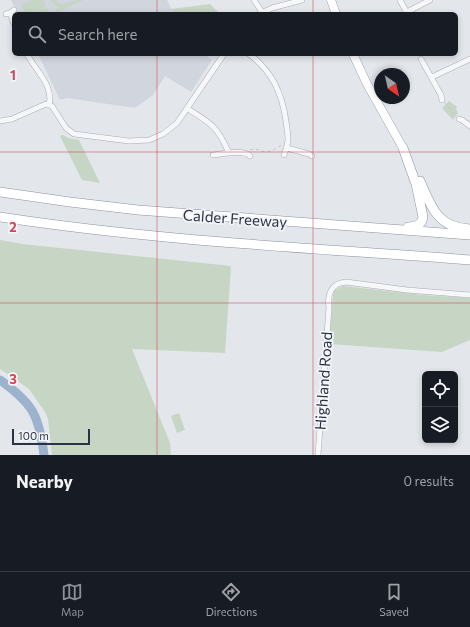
<!DOCTYPE html>
<style>
:root{--surface:#171b24;--page:#242831;--text:#f1f3f6;--muted:#9ea1a6;--line:#363941;--accent:#8c9099}
body{margin:0;font-family:Commissioner,sans-serif;background:var(--page);color:var(--text)}
.controls{position:absolute;right:12px;bottom:12px;display:grid;overflow:hidden;border-radius:6px;box-shadow:0 2px 6px #0003}
.controls button{width:36px;height:36px;display:grid;place-items:center;padding:0;border:0;border-bottom:1px solid var(--line);background:var(--surface);color:var(--text);font:20px sans-serif}
.compass{position:absolute;left:374px;top:68px;width:36px;height:36px;border-radius:50%;background:var(--surface);box-shadow:0 2px 6px #0003;rotate:146deg}
.scale{position:absolute;left:12px;bottom:10px;width:78px;box-sizing:border-box;padding-left:4px;border:2px solid #2a3244;border-top:0;font-size:11px;line-height:14px;white-space:nowrap;color:#2a3244;-webkit-text-stroke:3px #f3f5f8;paint-order:stroke}
.list{margin:0;padding:0;list-style:none}
h2{display:flex;justify-content:space-between;align-items:center;height:52px;margin:0;padding:0 16px;font-size:17px}
h2 small{font-size:13px;font-weight:400;color:var(--muted)}
.icon{flex:none;width:22px;height:22px;fill:none;stroke:currentColor;stroke-width:2;stroke-linecap:round;stroke-linejoin:round}
.map{position:relative;flex:none;width:470px;height:455px;overflow:hidden}
.search{position:absolute;background:var(--surface);box-shadow:0 2px 6px #0003;left:12px;right:12px;top:12px;height:44px;display:flex;align-items:center;gap:10px;box-sizing:border-box;padding:0 14px;border-radius:6px;color:var(--muted);font-size:15px}
.sheet{height:116px;background:var(--surface)}
nav{display:flex;justify-content:space-around;align-items:center;box-sizing:border-box;height:56px;border-top:1px solid var(--line);background:var(--surface);font-size:11px;color:var(--muted)}
nav a{display:grid;justify-items:center;gap:2px}
nav .on{color:var(--accent)}
.map>svg:first-child{display:block}
.built{fill:#d1d5dd}
.green{fill:#c7d5c4}
.lines{fill:none;stroke-linecap:round;stroke-linejoin:round}
.river{stroke:#9db2cc;stroke-width:9}
.street-casing{stroke:#a8acb6;stroke-width:6}
.primary-casing{stroke:#a2a9b7;stroke-width:9}
.highway-casing{stroke:#8a92a2;stroke-width:10}
.path{stroke:#c1c4ca;stroke-width:1;stroke-dasharray:3 3;stroke-linecap:butt}
.street{stroke:#f6f7f9;stroke-width:5}
.primary{stroke:#fff;stroke-width:8}
.highway{stroke:#fff;stroke-width:9}
.grid{fill:none;stroke:#d24655;stroke-width:1;stroke-opacity:0.55}
.labels{text-anchor:middle;dominant-baseline:central;stroke-width:3.5;stroke-linejoin:round;paint-order:stroke}
.street-label{font-size:15px;fill:#2a3244;stroke:#f3f5f8}
.grid-label{font-size:13px;text-anchor:middle;font-weight:bold;fill:#d24655;stroke:#f3f5f8;stroke-width:3.5;stroke-linejoin:round;paint-order:stroke}
</style>
<div class="map">
<svg width="470" height="455" viewBox="0 0 470 455">
<rect width="100%" height="100%" fill="#e3e6eb"/>
<path class="built" d="M11 0H167L174 14H18Z
M38 54H204L212 60 191 92 165 76 153 95 135 108 67 98 60 100Z"/>
<path class="green" d="M32 0H43L46 6 29 14H26L21 5Z
M50 0H55C61 7 65 3 73 1 76 0 80 0 83 0L57 13 55 9 58 8Z
M210 4 220 14H174L171 9Z
M46 7 50 14H32Z
M449 101 457 107 456 109 458 113 453 120 442 108Z
M63 135 68 138 79 140 100 183 82 180 60 136Z
M0 240 22 244 231 266 225 353 132 349 170 443 171 455H52L48 419 45 412 29 389 0 369Z
M343 286 423 295 470 298V340L442 352 329 344 333 296 334 291Z
M179 413 185 430 177 433 171 416Z"/>
<g class="lines">
<path class="river" d="M0 380C33 404 39 415 44 455"/>
<g class="street-casing">
<path id="street" d="M254 0 262 12
M400 0 407 13
M407 12 430 0
M10 13 14 24
M6 14 10 13 14 10
M259 14 272 8 302 0
M27 54C35 70 54 85 49 105
M249 54C272 71 282 93 286 121 288 137 290 139 284 155
M421 59 441 95 442 100
M432 77 470 59
M188 109C212 124 217 126 229 153
M459 119 462 120 470 126
M0 121 12 119 46 104 52 106 66 128 74 134 129 141 149 140 163 134 177 123 224 54
M287 148 309 154 312 156
M213 155C222 154 244 149 250 156
M318 455 329 308C327 295 331 283 346 282L407 290 470 295"/>
</g>
<g class="primary-casing">
<path id="primary" d="M331 0 336 14
M353 54 367 84 403 148"/>
</g>
<g class="highway-casing">
<path id="highway" d="M403 148 416 184 423 217C422 225 416 227 408 227
M420 181C432 208 437 227 470 229
M0 192 70 202 138 210 470 235
M0 217C156 241 313 248 470 260"/>
</g>
<path class="path" d="M445 103 456 116
M250 150C257 147 260 152 267 152 272 152 277 147 282 145"/>
<use href="#street" class="street"/>
<use href="#primary" class="primary"/>
<use href="#highway" class="highway"/>
</g>
<path class="grid" d="M157 0V14M313 0V14M157 54V455M313 54V455M0 152H470M0 303H470"/>
<g class="labels">
<g class="street-label">
<text transform="translate(235 218) rotate(4)">Calder Freeway</text>
<text transform="translate(323 381) rotate(-86)">Highland Road</text>
</g>
</g>
<g class="grid-label">
<text x="13" y="80">1</text>
<text x="13" y="232">2</text>
<text x="13" y="384">3</text>
</g>
</svg>
<div class="controls">
<button><svg class="icon" aria-label="locate" viewBox="0 0 24 24"><circle cx="12" cy="12" r="6"/><path d="M12 2v4M12 18v4M2 12h4M18 12h4"/></svg></button>
<button><svg class="icon" aria-label="layers" viewBox="0 0 24 24"><path d="M12 4l9 5-9 5-9-5zM3 14l9 5 9-5"/></svg></button>
</div>
<svg class="compass" viewBox="-18 -18 36 36"><path d="M0-13l5 13h-10z" fill="#e53935"/><path d="M0 13l5-13h-10z" fill="#9ea1a6"/></svg>
<div class="scale">100 m</div>
<div class="search"><svg class="icon" aria-label="search" viewBox="0 0 24 24"><circle cx="10" cy="10" r="6"/><path d="M15 15l6 6"/></svg>Search here</div>
</div>
<section class="sheet">
<h2>Nearby<small>0 results</small></h2>
<ul class="list">
</ul>
</section>
<nav>
<a class="on"><svg class="icon" aria-label="map" viewBox="0 0 24 24"><path d="M3 6l6-2 6 2 6-2v14l-6 2-6-2-6 2zM9 4v14M15 6v14"/></svg>Map</a>
<a><svg class="icon" aria-label="directions" viewBox="0 0 24 24"><path d="M12 3l9 9-9 9-9-9zM9 14v-3h6M13 9l2 2-2 2"/></svg>Directions</a>
<a><svg class="icon" aria-label="saved" viewBox="0 0 24 24"><path d="M7 4h10v16l-5-4-5 4z"/></svg>Saved</a>
</nav>
